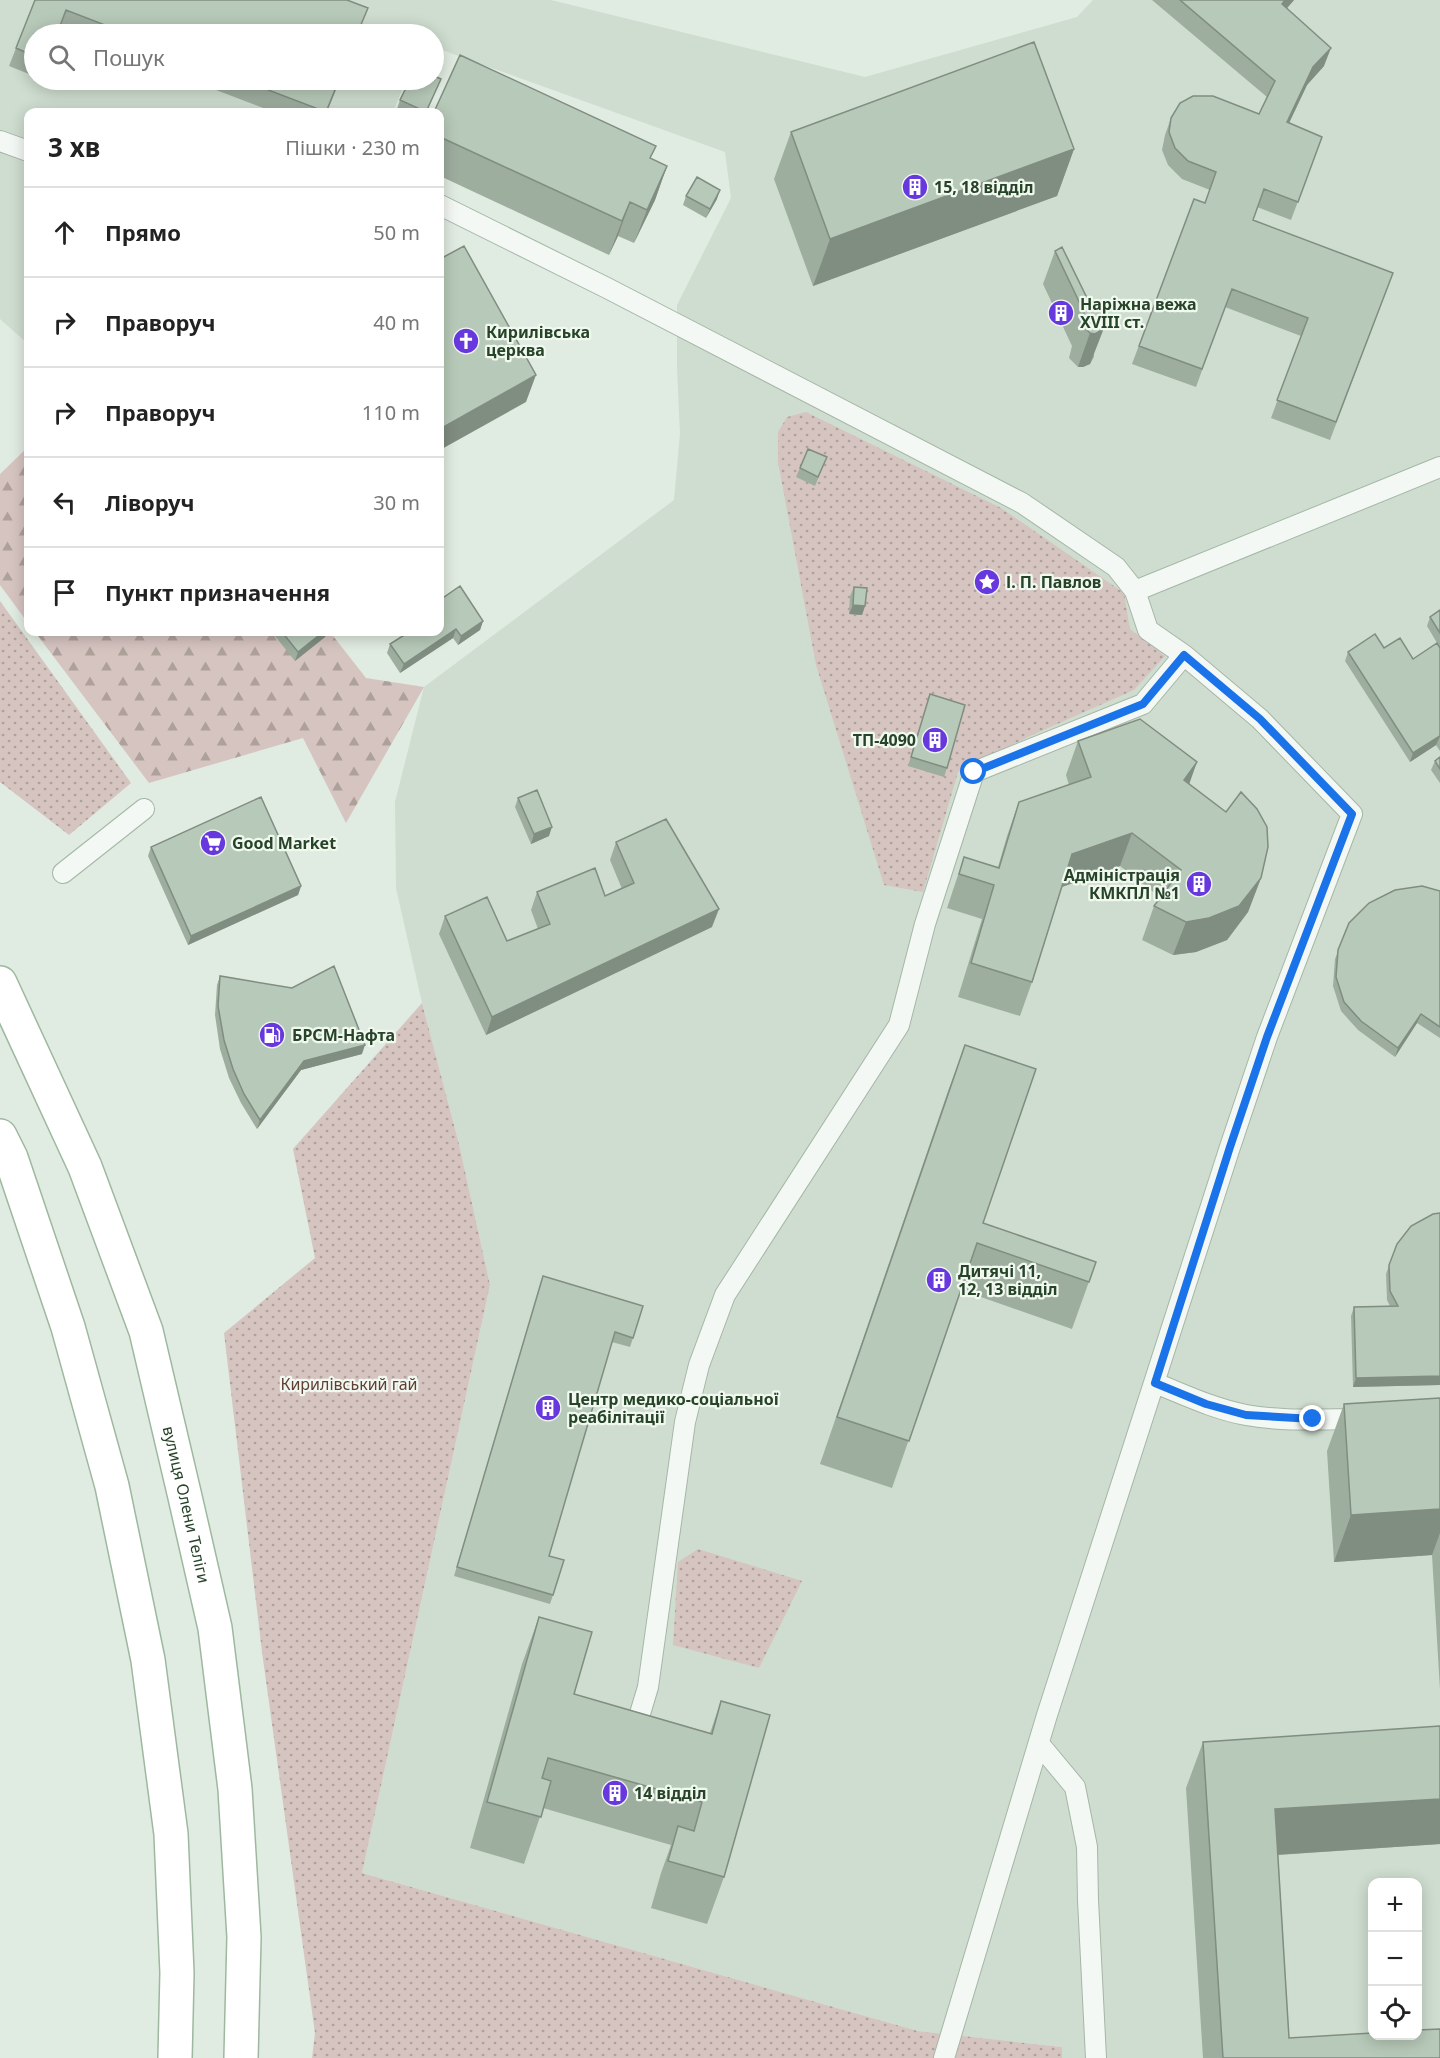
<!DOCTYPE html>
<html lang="uk">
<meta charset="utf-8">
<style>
:root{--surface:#fff;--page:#f2f2f2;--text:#222;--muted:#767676;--line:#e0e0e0}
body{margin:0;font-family:"Noto Sans",sans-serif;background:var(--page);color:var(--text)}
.controls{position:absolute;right:18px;bottom:18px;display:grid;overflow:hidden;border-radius:12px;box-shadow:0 3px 15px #0003}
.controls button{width:54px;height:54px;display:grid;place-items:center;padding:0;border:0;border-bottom:2px solid var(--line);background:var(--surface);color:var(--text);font:30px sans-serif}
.stop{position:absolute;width:18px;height:18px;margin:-14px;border:4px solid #1a73e8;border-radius:50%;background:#fff}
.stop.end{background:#1a73e8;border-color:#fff;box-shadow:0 2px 6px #0008}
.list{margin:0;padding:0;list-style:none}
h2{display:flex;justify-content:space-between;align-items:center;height:78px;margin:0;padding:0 24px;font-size:26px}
h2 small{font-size:20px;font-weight:400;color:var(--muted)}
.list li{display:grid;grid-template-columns:39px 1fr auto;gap:18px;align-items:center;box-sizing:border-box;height:90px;padding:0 24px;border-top:2px solid var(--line)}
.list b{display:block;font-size:22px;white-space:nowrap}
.list em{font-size:20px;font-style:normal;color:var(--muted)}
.icon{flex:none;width:33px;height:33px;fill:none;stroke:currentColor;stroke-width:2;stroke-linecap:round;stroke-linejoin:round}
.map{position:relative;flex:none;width:1440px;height:2058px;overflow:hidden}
.search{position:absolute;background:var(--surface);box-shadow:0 3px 15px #0003;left:24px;top:24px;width:420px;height:66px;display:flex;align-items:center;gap:15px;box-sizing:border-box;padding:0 21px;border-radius:33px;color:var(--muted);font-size:22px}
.panel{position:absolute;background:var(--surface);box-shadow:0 3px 15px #0003;left:24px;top:108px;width:420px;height:528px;border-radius:12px}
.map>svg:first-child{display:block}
.built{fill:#ceddcf;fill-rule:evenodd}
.green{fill:url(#green-dots)}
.forest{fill:url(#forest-firs)}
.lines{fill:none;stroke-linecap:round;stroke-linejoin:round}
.service-casing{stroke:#a5b6a6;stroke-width:22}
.primary-casing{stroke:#9eb89f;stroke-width:36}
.service{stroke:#f4f8f4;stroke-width:20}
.primary{stroke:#fff;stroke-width:33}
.wall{fill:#9dad9e}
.shaded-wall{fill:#808d81}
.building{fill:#b7c9b8;stroke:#808d81;stroke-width:1.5}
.route{stroke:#1a73e8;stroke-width:8}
.labels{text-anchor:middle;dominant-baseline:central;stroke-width:4.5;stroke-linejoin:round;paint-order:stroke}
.poi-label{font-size:16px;font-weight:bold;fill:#274429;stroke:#f0f8f0;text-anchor:start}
.park-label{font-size:16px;fill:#613e33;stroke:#f0f8f0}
.street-label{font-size:16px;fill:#274429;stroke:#f0f8f0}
</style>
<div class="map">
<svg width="1440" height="2058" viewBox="0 0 1440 2058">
<defs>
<pattern id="green-dots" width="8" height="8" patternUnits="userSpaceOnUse" patternTransform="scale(1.5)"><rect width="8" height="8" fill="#d6c4c0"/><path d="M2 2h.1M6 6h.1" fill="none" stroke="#aea19c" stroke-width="1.8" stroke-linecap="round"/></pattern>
<pattern id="forest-firs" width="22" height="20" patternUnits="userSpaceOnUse" patternTransform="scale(1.5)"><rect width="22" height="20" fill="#d6c4c0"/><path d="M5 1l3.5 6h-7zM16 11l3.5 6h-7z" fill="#aea19c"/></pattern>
</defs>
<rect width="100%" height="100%" fill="#e0ebe1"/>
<path class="built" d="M0 0H551L865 77 1077 17 1093 0H1440V2058H1062V2047L918 2031 362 1873 490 1285 459 1144 422 1003 396 888 395 802 424 687 674 500 680 434 677 368V305L731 198 725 152 434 47V34H34V80H406L393 112H28V344L0 319ZM1372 1882H1418V2036H1372Z"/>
<path class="green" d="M806 412 1001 508 1124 593 1130 629 1165 656 1134 690 1028 737 958 772 923 892 884 885 816 665 778 462V432L787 417Z
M0 601 131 783 69 835 0 782Z
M422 1003 459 1144 490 1285 362 1873 918 2031 1062 2047V2058H312L315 2033 262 1652 224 1333 315 1258 293 1149Z
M698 1549 802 1581 759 1668 673 1645 678 1562Z"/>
<path class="forest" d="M28 447V623L0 585V474Z
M35 632H330L366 678 424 687 346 823 303 738 149 783Z"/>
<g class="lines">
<g class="service-casing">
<path id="service" d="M0 141 28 151
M440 205 607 288 1022 503 1116 567 1135 591 1148 630 1184 655 1260 719 1352 814 1267 1037 1230 1147 1047 1715 944 2058
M1135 591 1440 467
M63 873 144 809
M1155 1383C1185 1395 1214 1409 1246 1415 1285 1422 1326 1419 1365 1419
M633 1737 648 1687 685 1422 699 1365 725 1295 899 1025 925 924 974 772 1143 704 1184 655
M1040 1745 1075 1787 1087 1847 1088 1900 1096 2058"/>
</g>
<g class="primary-casing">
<g id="primary">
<path id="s1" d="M0 983 85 1167 146 1331 185 1497 215 1628 235 1789 244 1937 241 2058"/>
<path d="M0 1136 11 1158 68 1327 112 1486 148 1660 171 1834 177 1973 175 2058"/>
</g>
</g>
<use href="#service" class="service"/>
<use href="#primary" class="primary"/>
</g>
<path class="wall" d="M35 0 358 34H76L60 28 34 34V76L9 66Z
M1152 0H1294L1287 8 1324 66 1307 85 1289 123 1322 137 1291 220 1257 207 1253 220 1393 273 1330 440 1271 418 1301 336 1225 307 1196 387 1132 364 1194 199 1205 203 1210 190 1182 179 1168 165 1162 150 1165 135 1171 118 1259 114 1267 97Z
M441 79 426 112H404L397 109 400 100Z
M190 80H340L327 112H274Z
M440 112 652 159 667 166 655 200 634 243 618 236 609 255 440 176Z
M791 132 1074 149 1057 196 813 286 774 179Z
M686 196 717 199 706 218 683 205Z
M1055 251 1092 308 1094 357 1090 364 1083 367H1078L1069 358 1072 346 1043 284Z
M827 457 815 486 796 477 800 468Z
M854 587 865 606 862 615 849 614 850 596Z
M440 600 483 621 480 630 458 645 453 638 400 673 387 653 390 644 440 632Z
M1440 610V648L1427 626 1430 617Z
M277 632H327L325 637 295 661 275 636Z
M1384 648 1413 659 1440 648V751L1436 745 1410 762 1345 661 1348 652Z
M930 694 947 768 944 777 908 766Z
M1078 741 1189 784 1261 878 1248 912 1227 940 1196 952 1173 955 1142 940 1154 906 1161 898 1120 866 1062 887 1032 982 1020 1016 958 997 982 919 947 908 964 857 998 867 1007 836 1019 802 1069 785 1066 775Z
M1440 757V783L1431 770 1435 761Z
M518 798 549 836 531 844 515 807Z
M616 842 712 927 486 1035 439 934 445 916 507 941 538 929 531 910 537 892 605 896 622 889 610 860Z
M151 847 301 886 298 895 188 945 148 856Z
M1440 891V1038L1417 1023 1395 1057 1358 1030 1341 1011 1333 986 1335 959 1349 923Z
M220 976 362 1054 301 1070 257 1129 241 1103 229 1078 220 1049 215 1015 217 985Z
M965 1045 983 1223 1096 1262 1072 1329 961 1290 892 1488 820 1464 948 1091Z
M1397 1244 1440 1385 1353 1387 1351 1316 1354 1307 1390 1306 1387 1300 1386 1274Z
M543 1276 633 1338 630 1347 612 1342 549 1556 553 1595 550 1604 454 1576Z
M1440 1398V1690L1432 1555 1334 1562 1327 1451 1344 1404Z
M539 1617 574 1694 710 1733 721 1701 724 1877 707 1924 651 1908 661 1873 671 1845 543 1808 524 1864 470 1848 522 1664Z
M1440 1726V1844L1278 1855 1289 2038 1440 2058H1203L1186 1788 1203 1742Z"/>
<path class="shaded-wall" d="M1285 0H1294L1275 22 1282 4Z
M1331 48 1324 66 1307 85 1281 140 1287 122 1313 67Z
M1074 149 1057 196 813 286 830 239Z
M667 166 655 200 634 243 647 210Z
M720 190 717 199 706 218 710 209Z
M630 202 618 236 609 255 622 221Z
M1106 323 1090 364 1083 367H1078L1090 333Z
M536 375 526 402 440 450V429Z
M853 605 865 606 862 615 849 614Z
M483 621 480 630 458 645 461 636Z
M456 629 453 638 400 673 404 664Z
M323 632H327L325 637 295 661 298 652Z
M1440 736 1436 745 1410 762 1413 753Z
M1197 762 1185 796 1184 780Z
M552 827 549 836 531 844 534 834Z
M1132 833 1120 866 1059 888 1072 854Z
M1261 878 1248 912 1227 940 1196 952 1173 955 1186 922Z
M301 886 298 895 188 945 191 936Z
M719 909 712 927 486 1035 492 1017Z
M1421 1014 1417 1023 1395 1057 1398 1048Z
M365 1045 362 1054 301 1070 257 1129 260 1120 304 1061Z
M1440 1376V1385L1353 1387 1356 1378Z
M1440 1509V1533L1432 1555 1334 1562 1351 1515Z
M1440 1799V1844L1258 1856 1275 1809Z"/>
<path class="building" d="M35 0H347L368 8 357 34H128L66 10 57 34H34V56L16 48Z
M1180 0H1285L1282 4 1331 48 1313 67 1287 122 1322 137 1298 202 1264 189 1253 220 1393 273 1336 422 1277 400 1308 318 1232 289 1202 369 1139 346 1194 199 1205 203 1216 172 1188 161 1175 148 1169 132 1171 118 1180 103 1193 96H1213L1259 114 1275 81Z
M1034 42 1074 149 830 239 791 132Z
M460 55 656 146 650 158 667 166 647 210 630 202 622 221 440 137V112H434Z
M434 76 441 79 426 112 400 100 410 80H434Z
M242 80H339L326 112Z
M697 177 720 190 710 209 686 196Z
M464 246 536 375 440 429V259Z
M1062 247 1092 308 1099 310 1105 315 1106 323 1102 330 1095 334 1090 333 1082 325 1084 312 1055 251Z
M808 449 827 457 818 477 800 468Z
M460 586 483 621 461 636 456 629 404 664 390 644 409 632H440V611L443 609 440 603V600Z
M854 587 867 588 865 606 853 605Z
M1440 610V633L1430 617Z
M282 632H323L298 652Z
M1375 634 1384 648 1400 638 1413 659 1437 643 1440 648V736L1413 753 1348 652Z
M930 694 965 705 947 768 911 757Z
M1140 719 1197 762 1184 780 1226 812 1241 792 1257 809 1267 827 1268 847 1261 878 1239 906 1209 918 1186 922 1154 906 1181 870 1132 833 1072 854 1032 982 971 963 994 885 959 874 964 857 999 868 1019 802 1091 777 1078 741Z
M1440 757V769L1435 761Z
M537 790 552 827 534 834 518 798Z
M261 797 301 886 191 936 151 847Z
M666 819 719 909 492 1017 445 916 487 897 507 941 550 924 537 892 595 868 605 896 634 883 616 842Z
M1422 886 1440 891V1027L1421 1014 1398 1048 1361 1021 1344 1002 1336 977 1338 950 1349 923 1369 903 1395 890Z
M334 966 365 1045 304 1061 260 1120 244 1094 233 1069 224 1040 218 1006 220 976 292 988Z
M965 1045 1036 1069 983 1223 1096 1262 1089 1282 977 1243 909 1441 837 1417Z
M1440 1213V1376L1356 1378 1354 1307 1398 1306 1390 1291 1389 1265 1397 1244 1411 1226 1433 1214Z
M543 1276 643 1306 633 1338 615 1332 549 1556 564 1560 553 1595 457 1567Z
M1440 1398V1509L1351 1515 1344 1404Z
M539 1617 592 1632 574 1694 712 1734 721 1701 770 1715 724 1877 668 1861 678 1826 694 1831 702 1802 548 1758 542 1778 551 1781 541 1817 487 1802Z
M1440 1726V1799L1275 1809 1289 2038 1372 2033V2036H1418V2030L1440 2029V2058H1223L1203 1742Z"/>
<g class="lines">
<path class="route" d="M974 772 1143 704 1184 655 1260 719 1352 814 1267 1037 1230 1147 1155 1383 1206 1404 1246 1415 1313 1419"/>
</g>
<defs>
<g id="building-disc" transform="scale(1.35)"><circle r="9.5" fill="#6738dd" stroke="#f0f8f0"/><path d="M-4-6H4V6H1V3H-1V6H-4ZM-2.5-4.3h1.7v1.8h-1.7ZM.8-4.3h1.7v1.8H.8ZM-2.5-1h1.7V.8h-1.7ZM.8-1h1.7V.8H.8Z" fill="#fff"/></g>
<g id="church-disc" transform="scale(1.35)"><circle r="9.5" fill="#6738dd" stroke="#f0f8f0"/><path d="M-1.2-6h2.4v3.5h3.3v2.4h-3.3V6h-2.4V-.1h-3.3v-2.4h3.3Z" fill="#fff"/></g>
<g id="sight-disc" transform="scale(1.35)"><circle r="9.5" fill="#6738dd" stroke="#f0f8f0"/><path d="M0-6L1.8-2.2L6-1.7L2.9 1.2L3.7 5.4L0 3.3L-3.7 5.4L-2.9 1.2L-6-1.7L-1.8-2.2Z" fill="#fff"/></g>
<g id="supermarket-disc" transform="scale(1.35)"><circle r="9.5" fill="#6738dd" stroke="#f0f8f0"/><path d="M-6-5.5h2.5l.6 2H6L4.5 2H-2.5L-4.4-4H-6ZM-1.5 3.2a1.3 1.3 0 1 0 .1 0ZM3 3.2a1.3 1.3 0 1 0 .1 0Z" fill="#fff"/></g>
<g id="fuel-disc" transform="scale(1.35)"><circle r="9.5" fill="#6738dd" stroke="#f0f8f0"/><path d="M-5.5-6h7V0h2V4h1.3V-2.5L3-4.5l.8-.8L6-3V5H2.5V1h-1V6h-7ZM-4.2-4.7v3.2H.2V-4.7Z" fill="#fff"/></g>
</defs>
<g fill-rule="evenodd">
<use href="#building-disc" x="915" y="187"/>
<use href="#building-disc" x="1061" y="313"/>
<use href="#church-disc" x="466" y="341"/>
<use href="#sight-disc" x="987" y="582"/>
<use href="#building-disc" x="935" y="740"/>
<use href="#supermarket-disc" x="213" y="843"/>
<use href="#building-disc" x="1199" y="884"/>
<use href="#fuel-disc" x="272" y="1035"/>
<use href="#building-disc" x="939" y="1280"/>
<use href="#building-disc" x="548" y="1408"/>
<use href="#building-disc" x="615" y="1793"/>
</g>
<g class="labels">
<g class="poi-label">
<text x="934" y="187">15, 18 відділ</text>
<text x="1080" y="304">Наріжна вежа<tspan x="1080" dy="18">XVIII ст.</tspan></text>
<text x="486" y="332">Кирилівська<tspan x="486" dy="18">церква</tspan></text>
<text x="1006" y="582">І. П. Павлов</text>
<text x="916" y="740" text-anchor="end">ТП-4090</text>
<text x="232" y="843">Good Market</text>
<text x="1180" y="875" text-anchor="end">Адміністрація<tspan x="1180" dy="18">КМКПЛ №1</tspan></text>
<text x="292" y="1035">БРСМ-Нафта</text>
<text x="958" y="1271">Дитячі 11,<tspan x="958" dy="18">12, 13 відділ</tspan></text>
<text x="568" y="1399">Центр медико-соціальної<tspan x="568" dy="18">реабілітації</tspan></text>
<text x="634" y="1793">14 відділ</text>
</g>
<g class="park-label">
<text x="349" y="1384">Кирилівський гай</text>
</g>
<g class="street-label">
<text stroke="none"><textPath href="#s1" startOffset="556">вулиця Олени Теліги</textPath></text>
</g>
</g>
</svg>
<div class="controls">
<button>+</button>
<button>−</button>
<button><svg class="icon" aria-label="locate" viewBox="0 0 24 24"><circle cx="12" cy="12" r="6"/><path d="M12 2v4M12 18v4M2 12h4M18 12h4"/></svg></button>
</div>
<div class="stop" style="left:974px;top:772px"></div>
<div class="stop end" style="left:1313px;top:1419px"></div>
<div class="search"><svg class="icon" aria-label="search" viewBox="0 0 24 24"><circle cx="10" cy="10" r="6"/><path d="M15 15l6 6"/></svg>Пошук</div>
<section class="panel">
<h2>3 хв<small>Пішки · 230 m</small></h2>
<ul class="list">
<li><svg class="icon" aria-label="ahead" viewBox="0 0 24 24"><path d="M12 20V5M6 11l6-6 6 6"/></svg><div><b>Прямо</b></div><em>50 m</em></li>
<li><svg class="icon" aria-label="right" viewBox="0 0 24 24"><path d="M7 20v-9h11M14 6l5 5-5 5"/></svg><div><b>Праворуч</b></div><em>40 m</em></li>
<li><svg class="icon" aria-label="right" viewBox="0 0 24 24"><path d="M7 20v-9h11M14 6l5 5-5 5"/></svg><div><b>Праворуч</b></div><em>110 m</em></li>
<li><svg class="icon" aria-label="left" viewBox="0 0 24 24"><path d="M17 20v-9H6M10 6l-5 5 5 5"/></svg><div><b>Ліворуч</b></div><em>30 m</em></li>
<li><svg class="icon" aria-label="arrive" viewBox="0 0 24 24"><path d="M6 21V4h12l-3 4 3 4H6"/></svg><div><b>Пункт призначення</b></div></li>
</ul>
</section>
</div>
